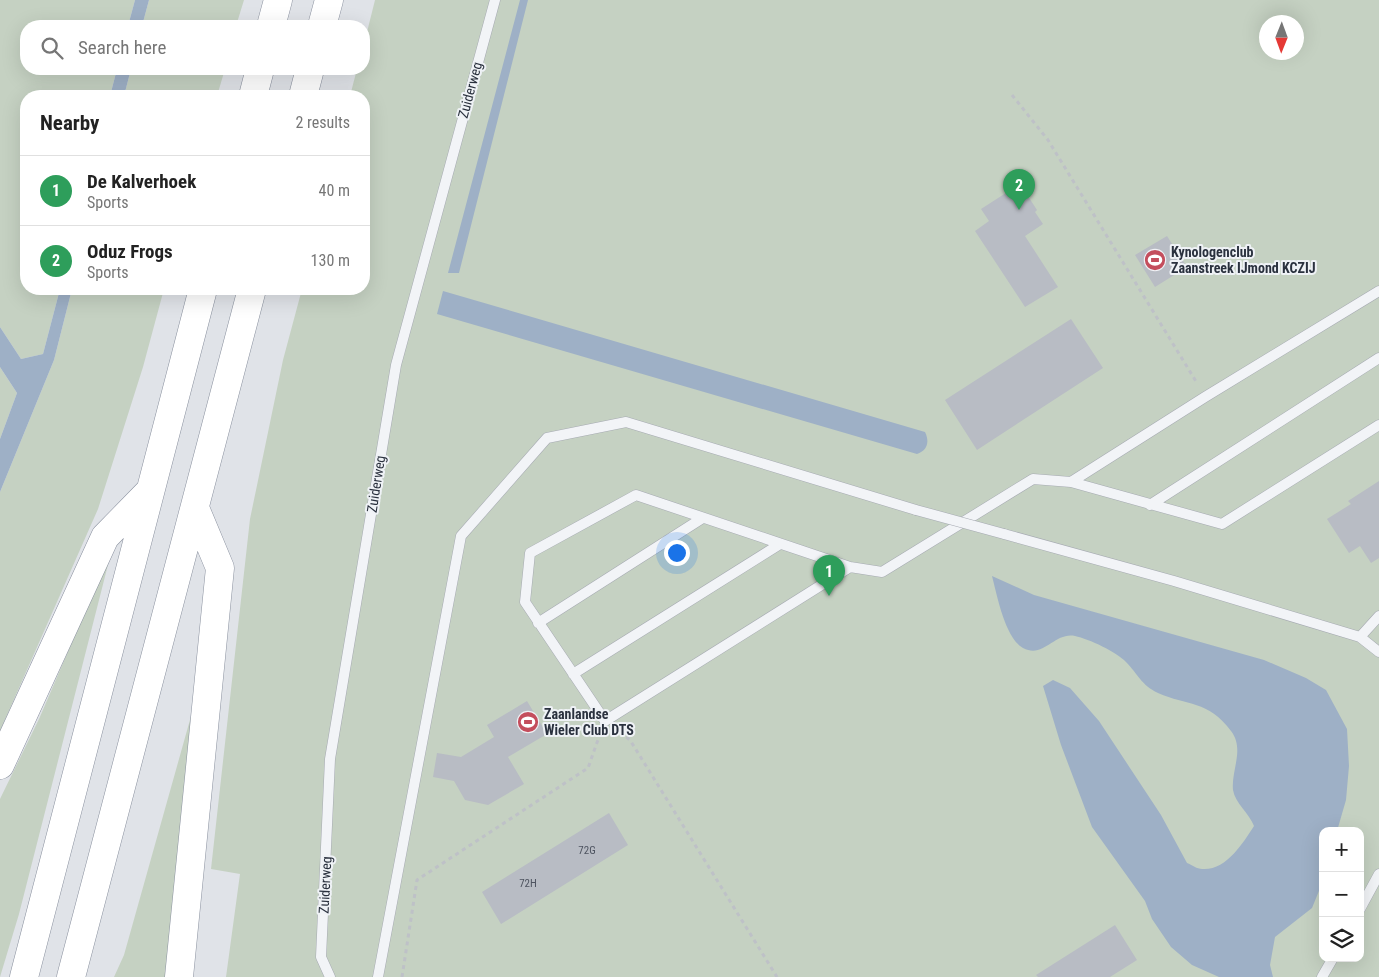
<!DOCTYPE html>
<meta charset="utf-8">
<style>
:root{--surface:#fff;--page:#f2f2f2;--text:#222;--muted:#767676;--line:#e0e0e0;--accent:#0f766e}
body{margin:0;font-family:"Roboto Condensed",sans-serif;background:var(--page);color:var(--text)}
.controls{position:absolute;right:15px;bottom:15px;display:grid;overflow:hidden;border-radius:10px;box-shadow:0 5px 20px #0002}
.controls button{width:45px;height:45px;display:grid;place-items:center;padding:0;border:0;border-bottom:1px solid var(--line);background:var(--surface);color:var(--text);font:25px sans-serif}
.compass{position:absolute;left:1259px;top:15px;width:45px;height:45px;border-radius:50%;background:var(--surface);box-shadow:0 5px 20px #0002;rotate:181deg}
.you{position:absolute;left:676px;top:552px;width:18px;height:18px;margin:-12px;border:4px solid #fff;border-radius:50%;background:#1a73e8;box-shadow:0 0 0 8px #1a73e833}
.badge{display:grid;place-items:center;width:32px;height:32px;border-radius:50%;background:var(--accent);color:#fff;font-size:16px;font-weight:700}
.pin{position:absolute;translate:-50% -41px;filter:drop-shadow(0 1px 2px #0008)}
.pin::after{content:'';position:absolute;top:26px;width:18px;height:15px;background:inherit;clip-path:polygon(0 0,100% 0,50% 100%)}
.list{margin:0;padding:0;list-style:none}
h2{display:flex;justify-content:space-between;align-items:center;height:65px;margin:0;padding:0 20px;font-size:21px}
h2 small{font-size:16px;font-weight:400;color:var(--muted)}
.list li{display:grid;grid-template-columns:32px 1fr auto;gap:15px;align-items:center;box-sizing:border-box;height:70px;padding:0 20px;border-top:1px solid var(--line)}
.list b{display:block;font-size:19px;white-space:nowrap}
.list p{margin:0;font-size:16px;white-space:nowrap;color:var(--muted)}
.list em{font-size:16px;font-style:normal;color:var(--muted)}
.icon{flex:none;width:28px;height:28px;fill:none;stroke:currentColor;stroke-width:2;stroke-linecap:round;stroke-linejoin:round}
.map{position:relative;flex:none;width:1379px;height:977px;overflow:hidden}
.search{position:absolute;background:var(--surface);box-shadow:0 5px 20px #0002;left:20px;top:20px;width:350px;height:55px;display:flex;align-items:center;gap:12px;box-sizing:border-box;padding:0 18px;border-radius:20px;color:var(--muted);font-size:19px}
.panel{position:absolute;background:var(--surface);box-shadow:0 5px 20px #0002;left:20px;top:90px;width:350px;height:205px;border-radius:20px}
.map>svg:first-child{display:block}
.green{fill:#c5d1c2;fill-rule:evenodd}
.water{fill:#9eb0c6}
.building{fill:#b8bcc4}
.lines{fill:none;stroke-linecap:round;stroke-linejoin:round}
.service-casing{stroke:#a6aab2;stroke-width:11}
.motorway-casing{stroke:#89909e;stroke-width:29}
.path{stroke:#bec1c7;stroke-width:3;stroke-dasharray:4 4;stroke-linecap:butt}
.service{stroke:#f2f4f7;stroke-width:10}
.motorway{stroke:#fff;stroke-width:28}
.service-bridge-casing{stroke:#a6aab2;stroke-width:11;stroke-linecap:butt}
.service-bridge{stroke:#f2f4f7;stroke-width:10}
.labels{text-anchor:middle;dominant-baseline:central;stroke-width:4;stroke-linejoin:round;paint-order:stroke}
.number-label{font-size:11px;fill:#4e5460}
.street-label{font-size:14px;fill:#2a313e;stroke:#eff2f6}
.poi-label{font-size:14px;font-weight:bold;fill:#2a313e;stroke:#eff2f6;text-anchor:start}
</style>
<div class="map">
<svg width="1379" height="977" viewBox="0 0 1379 977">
<rect width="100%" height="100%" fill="#e0e3e8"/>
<path class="green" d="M0 0H135L128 26H26V69H117L110 96H26V289H60L43 354 21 359 0 327Z
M149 0H244L236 26H142Z
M375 0H1379V977H226L240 874 211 869 250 519 283 360 302 289H364V96H350L357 69H364V44ZM1266 22H1296V52H1266ZM1323 831H1360V958H1323Z
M131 69H225L217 96H124Z
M72 289H164L143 367 98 509 0 731V492L54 360Z
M0 367 17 393 0 439Z
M112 549 19 914 0 977V799L39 719Z
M195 702 167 977H114L124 955Z"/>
<path class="water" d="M135 0H149L142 26H128Z
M520 0H528L459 273H448Z
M117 69H131L124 96H110Z
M60 289H72L54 360 0 492V439L17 393 0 367V327L21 359 43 354Z
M443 291 925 432C930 442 927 451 917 454L437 314Z
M992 576 1034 595 1264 660 1306 678 1326 690 1347 729 1349 766 1346 800 1337 831H1323V881L1312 908 1275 937 1270 965 1273 977H1219L1192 965 1171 947 1152 919 1145 901 1092 827 1061 745 1043 686 1053 680 1070 688 1099 721 1161 815 1187 863C1192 865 1197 869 1202 869 1226 871 1243 843 1254 826 1249 813 1235 803 1233 790 1231 770 1245 749 1231 731 1208 700 1187 706 1158 693 1141 685 1138 674 1126 662 1117 652 1089 639 1075 636 1054 632 1044 659 1023 648 1005 638 997 595 992 576Z"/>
<path class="building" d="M1020 184 1037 210 1035 212 1043 224 1025 236 1058 287 1025 307 975 231 989 221 981 209Z
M1167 236 1187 267 1155 287 1135 255Z
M1071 319 1103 368 977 450 945 400Z
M1379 481V558L1371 563 1360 546 1349 553 1327 519 1351 504 1348 501Z
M527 701 547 734 508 757 524 784 488 805 465 800 454 781 433 777 437 753 461 757 494 737 487 725Z
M609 813 628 845 501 924 482 892Z
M1115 925 1137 960 1110 977H1038L1036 975Z"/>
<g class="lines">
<g class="service-casing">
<path id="service" d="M1071 482 1222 524 1379 425
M1150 505 1379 358
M1004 534 1174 581 1360 637 1379 652
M850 567 605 721 525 602 530 553 636 495 850 567 882 572 1033 479 1071 482 1205 397 1379 291
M538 623 701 519
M1360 637 1379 616
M573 674 780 544
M1360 909 1379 874
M330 977 321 957 330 759 396 365 495 0
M378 977 461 536 547 438 626 422 916 510
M1322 977 1333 958"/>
</g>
<g class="motorway-casing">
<path id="motorway" d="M271 26 278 0
M322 26 329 0
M253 96 260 69
M303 96 310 69
M0 765 105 537 148 493
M24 977 203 289
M71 977 252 289
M179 977 220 568 195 508"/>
</g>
<path class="path" d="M1012 95 1048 140 1197 383
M620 732 630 740 777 977
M402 977 417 880 588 768 599 737"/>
<use href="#service" class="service"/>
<use href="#motorway" class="motorway"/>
<g class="service-bridge-casing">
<path id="service-bridge" d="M916 510 1004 534"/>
</g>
<use href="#service-bridge" class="service-bridge"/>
</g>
<defs>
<g id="stadium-disc" transform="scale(1.125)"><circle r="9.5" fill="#c44e5d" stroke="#eff2f6"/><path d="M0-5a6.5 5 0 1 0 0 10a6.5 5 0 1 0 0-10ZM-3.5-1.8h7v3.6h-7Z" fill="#fff"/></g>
</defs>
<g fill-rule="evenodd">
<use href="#stadium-disc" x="1155" y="260"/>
<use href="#stadium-disc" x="528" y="722"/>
</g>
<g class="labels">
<g class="number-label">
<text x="587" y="850">72G</text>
<text x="528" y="883">72H</text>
</g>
<g class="street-label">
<text transform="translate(470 90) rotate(-75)">Zuiderweg</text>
<text transform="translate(376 484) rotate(-81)">Zuiderweg</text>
<text transform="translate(325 885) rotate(-87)">Zuiderweg</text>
</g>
<g class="poi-label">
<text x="1171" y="252">Kynologenclub<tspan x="1171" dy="16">Zaanstreek IJmond KCZIJ</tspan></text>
<text x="544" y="714">Zaanlandse<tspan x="544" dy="16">Wieler Club DTS</tspan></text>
</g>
</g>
</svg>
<div class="controls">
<button>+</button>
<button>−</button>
<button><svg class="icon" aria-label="layers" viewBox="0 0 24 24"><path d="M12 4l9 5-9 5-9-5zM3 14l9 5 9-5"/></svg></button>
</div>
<svg class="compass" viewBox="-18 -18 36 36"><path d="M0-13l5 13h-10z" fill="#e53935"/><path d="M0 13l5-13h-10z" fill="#767676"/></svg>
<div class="you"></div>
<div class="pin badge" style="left:829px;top:596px;background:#2e9e5b">1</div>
<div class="pin badge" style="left:1019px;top:210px;background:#2e9e5b">2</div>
<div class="search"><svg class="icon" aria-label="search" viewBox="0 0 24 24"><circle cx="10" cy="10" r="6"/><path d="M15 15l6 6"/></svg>Search here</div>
<section class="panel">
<h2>Nearby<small>2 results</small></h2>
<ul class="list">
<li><span class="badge" style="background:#2e9e5b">1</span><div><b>De Kalverhoek</b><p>Sports</p></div><em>40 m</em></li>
<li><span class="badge" style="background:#2e9e5b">2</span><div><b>Oduz Frogs</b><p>Sports</p></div><em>130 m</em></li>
</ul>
</section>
</div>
